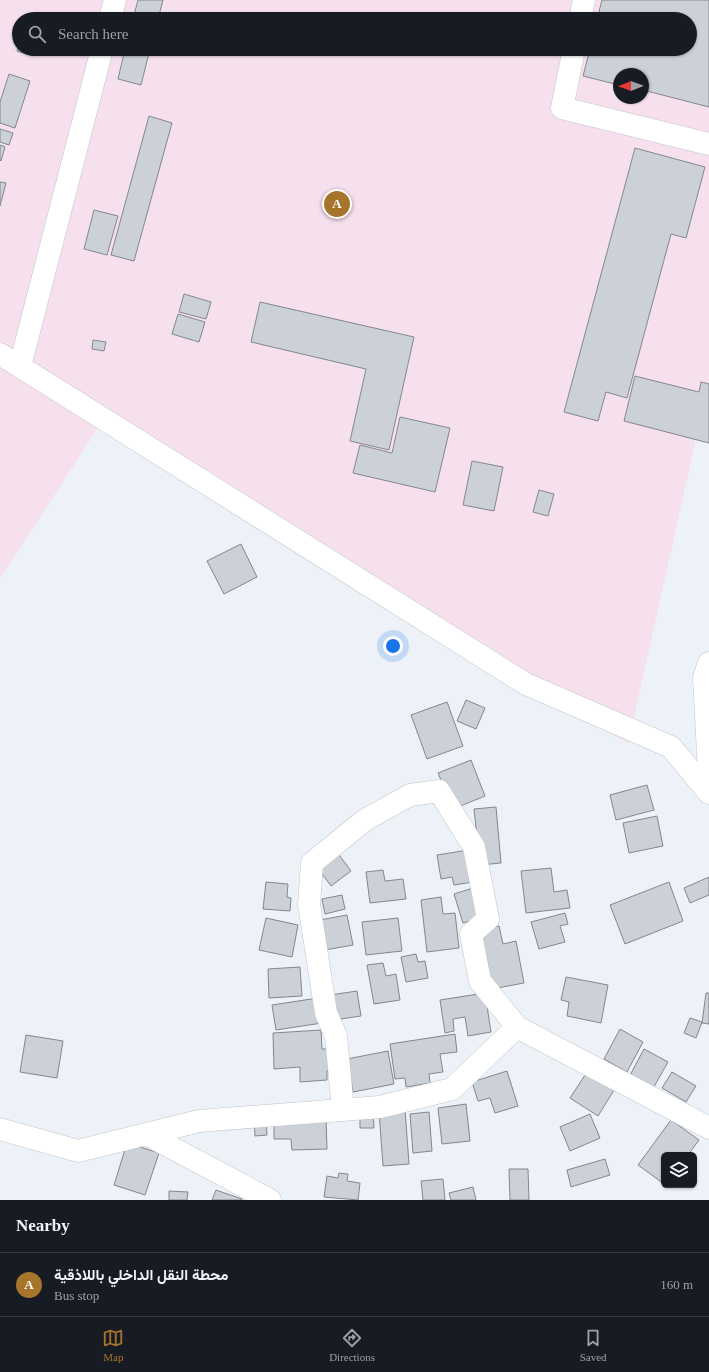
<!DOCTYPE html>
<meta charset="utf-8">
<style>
:root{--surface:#171b24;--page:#242831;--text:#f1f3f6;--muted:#9ea1a6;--line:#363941;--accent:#a6742b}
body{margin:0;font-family:"Times New Roman",Vazirmatn,serif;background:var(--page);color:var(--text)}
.controls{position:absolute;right:12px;bottom:12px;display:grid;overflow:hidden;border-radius:6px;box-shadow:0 1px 3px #0004}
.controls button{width:36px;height:36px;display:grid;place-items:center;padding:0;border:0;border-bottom:1px solid var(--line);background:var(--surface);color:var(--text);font:20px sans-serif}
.compass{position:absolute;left:613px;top:68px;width:36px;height:36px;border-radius:50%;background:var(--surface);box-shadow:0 1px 3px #0004;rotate:269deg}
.you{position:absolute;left:393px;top:646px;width:14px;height:14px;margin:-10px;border:3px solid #fff;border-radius:50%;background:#1a73e8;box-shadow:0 0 0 6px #1a73e833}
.badge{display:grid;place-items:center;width:26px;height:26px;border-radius:50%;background:var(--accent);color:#fff;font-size:13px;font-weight:700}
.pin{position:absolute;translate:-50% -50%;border:2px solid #fff;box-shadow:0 1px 4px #0006}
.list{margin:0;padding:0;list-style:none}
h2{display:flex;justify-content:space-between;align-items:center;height:52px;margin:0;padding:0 16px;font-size:17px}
h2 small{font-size:13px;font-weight:400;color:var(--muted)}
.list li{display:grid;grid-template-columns:26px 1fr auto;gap:12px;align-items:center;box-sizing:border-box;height:64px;padding:0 16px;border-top:1px solid var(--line)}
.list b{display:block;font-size:15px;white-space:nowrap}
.list p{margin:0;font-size:13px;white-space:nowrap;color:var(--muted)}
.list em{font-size:13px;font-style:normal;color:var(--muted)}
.icon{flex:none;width:22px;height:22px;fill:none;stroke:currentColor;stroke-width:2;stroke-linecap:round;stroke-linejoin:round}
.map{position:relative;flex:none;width:709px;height:1200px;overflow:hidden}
.search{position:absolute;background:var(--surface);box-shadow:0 1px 3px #0004;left:12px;right:12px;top:12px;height:44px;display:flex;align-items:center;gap:10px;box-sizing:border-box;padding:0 14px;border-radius:22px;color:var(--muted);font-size:15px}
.sheet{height:116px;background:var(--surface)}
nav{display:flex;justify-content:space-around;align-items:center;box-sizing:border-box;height:56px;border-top:1px solid var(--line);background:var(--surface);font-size:11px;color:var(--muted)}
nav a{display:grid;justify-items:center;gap:2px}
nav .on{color:var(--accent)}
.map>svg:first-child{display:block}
.industrial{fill:#f6e0ee;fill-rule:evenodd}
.building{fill:#ccd1d7;stroke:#83878d}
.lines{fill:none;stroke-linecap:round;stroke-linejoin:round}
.minor-casing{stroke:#c1c5cc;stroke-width:23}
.minor{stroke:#fff;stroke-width:22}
</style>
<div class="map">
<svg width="709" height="1200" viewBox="0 0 709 1200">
<rect width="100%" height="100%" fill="#edf2f9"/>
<path class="industrial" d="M0 0H709V381L628 744 107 414 0 579ZM19 19H690V49H19ZM619 74H643V98H619Z"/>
<path class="building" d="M138 0H163L158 19H133Z
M602 0H709V107L643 90V74H619V85L583 76 590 49H690V19H597Z
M19 44V49H35L33 56 17 51Z
M125 49H150L141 85 118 79Z
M9 74 30 81 15 128 0 123V102Z
M149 116 172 123 134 261 111 255Z
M0 129 13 133 9 145 0 142Z
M0 145 5 147 1 161 0 160Z
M635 148 705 167 686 238 671 234 627 398 606 392 598 421 564 412Z
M0 182 6 183 0 206Z
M94 210 118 216 107 255 84 249Z
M184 294 211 302 206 319 179 312Z
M260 302 414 337 389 450 350 441 366 369 251 342Z
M178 314 205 322 199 342 172 334Z
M93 340 106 342 104 351 92 349Z
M635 376 699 392 701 382 709 384V443L624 421Z
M400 417 450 428 435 492 353 473 360 445 392 453Z
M472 461 503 467 494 511 463 505Z
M539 490 554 494 548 516 533 512Z
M241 544 257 577 224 594 207 561Z
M466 700 485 708 476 729 457 721Z
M447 702 463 746 427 759 411 715Z
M471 760 485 796 453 809 438 773Z
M647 785 654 810 616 820 610 795Z
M496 807 501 863 480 865 474 809Z
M657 816 663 846 629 853 623 823Z
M468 850 473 882 454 885 452 877 441 879 437 855Z
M337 852 351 871 331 886 317 867Z
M551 868 554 892 567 890 570 908 526 913 521 871Z
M383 870 385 881 403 879 406 899 370 903 366 872Z
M709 877V895L690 903 684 888Z
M266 882 288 884 287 897 291 898 290 911 263 909Z
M669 882 683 921 625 944 610 905Z
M473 888 482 917 463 923 454 894Z
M342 895 345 909 325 914 322 899Z
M441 897 443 914 455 913 459 948 427 952 421 900Z
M565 913 568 924 560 926 565 942 539 949 531 922Z
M347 915 353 945 325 950 320 920Z
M266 918 298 925 292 957 259 950Z
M398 918 402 951 366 955 362 922Z
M499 926 503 944 516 941 524 983 492 989 481 930Z
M416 954 418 962 425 961 428 978 406 982 401 957Z
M383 963 386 976 396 974 400 1000 374 1004 367 965Z
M300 967 302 996 269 998 268 969Z
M566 977 608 985 601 1023 567 1016 569 1002 561 1000Z
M357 991 361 1016 334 1020 330 995Z
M485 993 491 1032 468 1036 465 1017 453 1019 454 1031 445 1033 440 1000Z
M706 993H709V1024L702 1023Z
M318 998 322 1023 276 1030 272 1005Z
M690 1018 702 1022 696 1038 684 1033Z
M620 1029 643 1042 627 1072 604 1059Z
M321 1030 322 1049H333L334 1070 327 1071V1080L300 1082V1067L274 1069 273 1033Z
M455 1034 457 1052 440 1054 443 1072 429 1074 430 1083 406 1087 405 1078 395 1079 390 1044Z
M26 1035 63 1041 57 1078 20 1072Z
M644 1049 668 1062 651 1092 628 1079Z
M388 1051 394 1084 353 1092 347 1059Z
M589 1069 616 1087 598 1116 570 1098Z
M507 1071 518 1106 495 1113 490 1098 478 1101 472 1082Z
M672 1072 696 1086 686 1102 662 1088Z
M466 1104 470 1141 442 1144 438 1108Z
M405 1109 409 1164 383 1166 379 1111Z
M373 1112 374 1128H360V1113Z
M429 1112 432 1151 413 1153 410 1114Z
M590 1114 600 1138 570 1151 560 1127Z
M326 1117 327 1149 292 1150 291 1139H274V1119Z
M254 1119H266L267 1135 255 1136Z
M671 1120 699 1140 688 1155H664V1184L638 1165Z
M127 1143 159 1153 145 1195 114 1185Z
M605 1159 610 1175 571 1187 567 1170Z
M509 1169H528L529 1200H510Z
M339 1173 348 1174 347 1181 360 1183 358 1200 324 1197 327 1176 338 1178Z
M443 1179 445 1200H423L421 1181Z
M473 1187 476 1200H451L449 1193Z
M216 1190 242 1199V1200H212Z
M169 1191 188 1192 187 1200H169Z"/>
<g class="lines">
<g class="minor-casing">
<path id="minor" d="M110 19 115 0
M580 19 584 0
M574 49 562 108 709 144
M0 354 526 684 671 747 709 793
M20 366 102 49
M709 663 704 678 709 773
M343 1110 336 1036 326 1013 309 904 312 863 365 820 410 795 439 791 474 847 488 919 471 934 480 981 517 1027
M0 1129 78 1151 199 1121 380 1107 452 1089 517 1027 709 1128
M146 1134 270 1200"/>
</g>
<use href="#minor" class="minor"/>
</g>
</svg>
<div class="controls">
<button><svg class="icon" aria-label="layers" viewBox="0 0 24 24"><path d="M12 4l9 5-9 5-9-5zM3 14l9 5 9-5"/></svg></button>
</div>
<svg class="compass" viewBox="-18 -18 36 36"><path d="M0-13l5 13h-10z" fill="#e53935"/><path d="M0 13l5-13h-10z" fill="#9ea1a6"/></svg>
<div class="you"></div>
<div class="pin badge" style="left:337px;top:204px">A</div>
<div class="search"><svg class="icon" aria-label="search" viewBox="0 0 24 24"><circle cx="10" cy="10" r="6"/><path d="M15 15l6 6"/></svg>Search here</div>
</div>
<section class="sheet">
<h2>Nearby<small></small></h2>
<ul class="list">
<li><span class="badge">A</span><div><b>محطة النقل الداخلي باللاذقية</b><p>Bus stop</p></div><em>160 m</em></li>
</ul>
</section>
<nav>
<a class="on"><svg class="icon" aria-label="map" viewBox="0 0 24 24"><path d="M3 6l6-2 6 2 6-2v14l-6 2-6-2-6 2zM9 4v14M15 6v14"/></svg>Map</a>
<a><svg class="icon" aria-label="directions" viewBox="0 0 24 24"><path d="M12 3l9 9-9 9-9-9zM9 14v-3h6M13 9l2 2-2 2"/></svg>Directions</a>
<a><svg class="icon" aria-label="saved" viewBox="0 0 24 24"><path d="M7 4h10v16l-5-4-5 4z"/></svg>Saved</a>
</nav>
